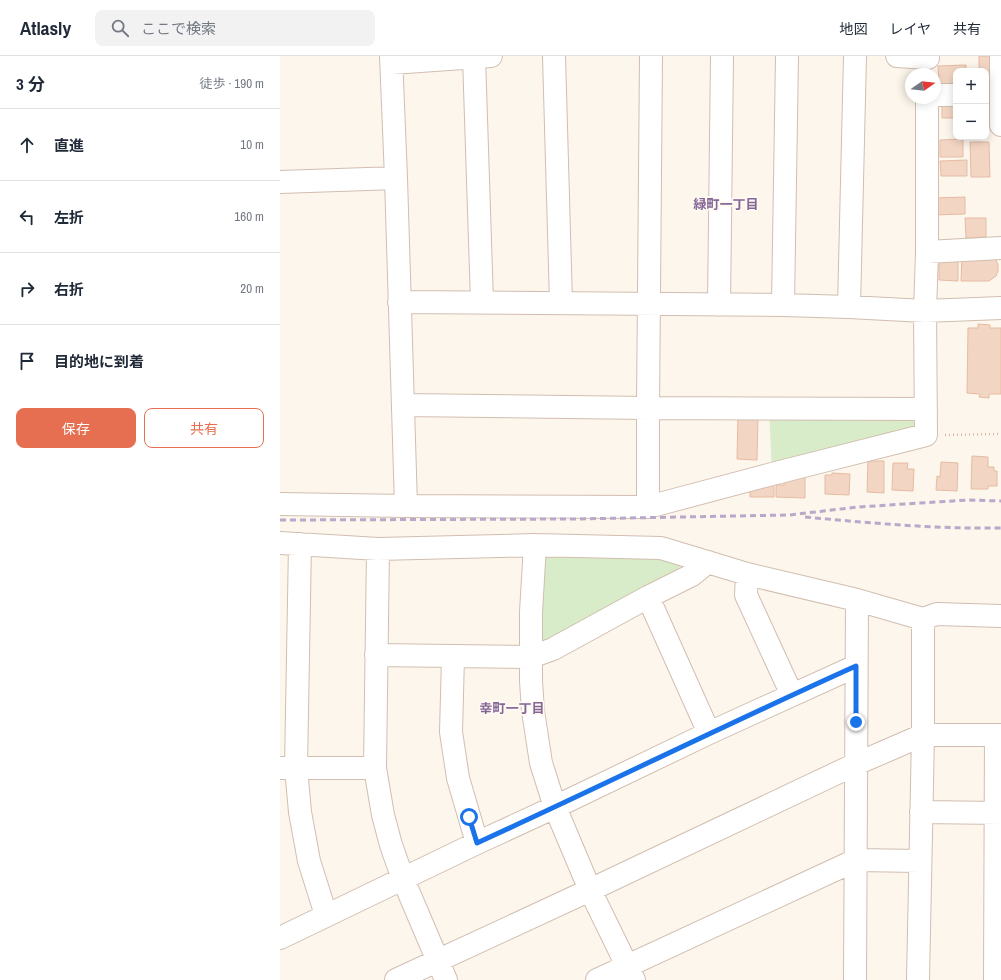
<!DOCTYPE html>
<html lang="ja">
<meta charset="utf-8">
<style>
:root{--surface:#fff;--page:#f2f2f3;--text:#1f2937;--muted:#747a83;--line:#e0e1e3;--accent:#e76f51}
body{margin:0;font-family:"Archivo Narrow","Noto Sans JP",sans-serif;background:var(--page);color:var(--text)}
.controls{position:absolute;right:12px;top:12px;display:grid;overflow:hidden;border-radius:8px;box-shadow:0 2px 10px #0003}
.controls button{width:36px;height:36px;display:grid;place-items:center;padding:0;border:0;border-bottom:1px solid var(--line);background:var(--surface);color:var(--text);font:20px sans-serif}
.compass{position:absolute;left:625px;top:12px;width:36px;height:36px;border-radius:50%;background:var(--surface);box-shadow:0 2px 10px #0003;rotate:76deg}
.stop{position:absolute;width:12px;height:12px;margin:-9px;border:3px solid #1a73e8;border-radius:50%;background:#fff}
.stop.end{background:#1a73e8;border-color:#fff;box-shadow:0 1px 4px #0008}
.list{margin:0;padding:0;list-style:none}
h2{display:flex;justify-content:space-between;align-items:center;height:52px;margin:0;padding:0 16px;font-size:17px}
h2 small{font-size:13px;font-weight:400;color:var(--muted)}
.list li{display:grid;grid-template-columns:26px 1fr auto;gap:12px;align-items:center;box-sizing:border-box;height:72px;padding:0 16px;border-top:1px solid var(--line)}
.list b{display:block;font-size:15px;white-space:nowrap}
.list em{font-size:13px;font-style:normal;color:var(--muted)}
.actions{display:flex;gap:8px;padding:12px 16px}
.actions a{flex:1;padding:9px 0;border:1px solid var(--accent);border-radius:8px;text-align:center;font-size:14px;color:var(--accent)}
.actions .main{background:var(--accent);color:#fff}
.icon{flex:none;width:22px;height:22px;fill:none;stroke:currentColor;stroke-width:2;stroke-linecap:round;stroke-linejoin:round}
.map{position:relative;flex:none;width:721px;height:924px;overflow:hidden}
header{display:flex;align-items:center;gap:24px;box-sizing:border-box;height:56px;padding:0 20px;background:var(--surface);border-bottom:1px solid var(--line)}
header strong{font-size:19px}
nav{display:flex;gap:22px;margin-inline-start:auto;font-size:14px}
.search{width:280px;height:36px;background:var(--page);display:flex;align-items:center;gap:10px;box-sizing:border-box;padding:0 14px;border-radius:8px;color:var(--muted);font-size:15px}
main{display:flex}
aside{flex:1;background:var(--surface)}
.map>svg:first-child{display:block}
</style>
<header>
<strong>Atlasly</strong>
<div class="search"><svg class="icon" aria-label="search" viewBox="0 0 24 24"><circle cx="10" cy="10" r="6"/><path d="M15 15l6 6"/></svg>ここで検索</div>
<nav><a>地図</a><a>レイヤ</a><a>共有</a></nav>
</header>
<main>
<aside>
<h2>3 分<small>徒歩 · 190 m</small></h2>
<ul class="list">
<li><svg class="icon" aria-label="ahead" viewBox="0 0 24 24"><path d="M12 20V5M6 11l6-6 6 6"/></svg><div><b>直進</b></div><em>10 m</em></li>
<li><svg class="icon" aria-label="left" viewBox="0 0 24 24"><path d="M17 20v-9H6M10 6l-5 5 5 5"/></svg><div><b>左折</b></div><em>160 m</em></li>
<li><svg class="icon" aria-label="right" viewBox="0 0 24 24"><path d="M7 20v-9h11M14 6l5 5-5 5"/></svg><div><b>右折</b></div><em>20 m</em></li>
<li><svg class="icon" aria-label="arrive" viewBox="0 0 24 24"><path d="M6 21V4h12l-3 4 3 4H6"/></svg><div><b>目的地に到着</b></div></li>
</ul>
<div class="actions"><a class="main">保存</a><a>共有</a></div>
</aside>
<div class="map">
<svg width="721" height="924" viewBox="0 0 721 924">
<rect width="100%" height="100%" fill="#fdf6ec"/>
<path fill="#d8ecc9" d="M489,353h157v26l-154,39z
M269,496l108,3 24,8 -5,14 -128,65 -10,-2 2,-79z"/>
<path fill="#f3d5c3" stroke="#e6bba3" d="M699,0h18l1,21h-12v-6h-7z
M686,9v6h-10v12l-17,1 -1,-18z
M662,46h14v16h-14z
M683,83v18h-23v-17z
M690,86h19l1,35h-19z
M687,104v16h-26l-1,-15z
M685,141v17l-31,1v-17z
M685,162h21v19l-20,1z
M682,199l29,1 5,4 2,5v6l-2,5 -7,5h-28z
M659,201h19v24l-19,-1z
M698,268l12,1v3h11v66h-12v4l-10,-1 1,-3 -13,-1 1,-65h10z
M458,360l20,1 -1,43 -20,-1z
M692,400l16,1v10h6v4h3v15h-9v3h-17z
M588,405h16v32l-17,-1z
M661,406l17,1 -1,28 -21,-1 1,-14 3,1z
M613,407h15l-1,6h7l-1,22 -21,-1z
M552,417l18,1 -1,21 -24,-1v-19h7z
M504,421l21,1v20l-29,-1v-12h8z
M488,426l6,5v10h-24v-10z"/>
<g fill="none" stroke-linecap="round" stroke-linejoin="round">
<defs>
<path id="minor" d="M111,0l5,122 10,328
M274,0l7,247
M617,0l31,2
M721,0v69
M194,1l8,245
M112,7l99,-7
M655,39h21
M0,126l116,-4
M647,196l74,-4
M119,246l384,3 66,2 76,4 76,-3
M439,249l3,-249
M503,249l4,-249
M569,251l6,-251
M123,349l245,3 278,1
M0,448l126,2 242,1 124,-33 154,-39 -1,-124 2,-59v-154
M368,451v-99l3,-352
M0,487l98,6 157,-4 126,3 86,26 110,26 66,19
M20,488l-4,224 4,44 9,49 17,54
M98,493l-3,219 8,47 8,30 12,34 43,101
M467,518l-1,21 46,100
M368,541l61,136
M96,599l155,2v-45l4,-67
M173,601l-2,75 7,46 19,65
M0,712h95
M641,756l80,1
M0,882l197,-95 78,-36 154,-74 147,-67
M116,924l194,-90 266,-126 67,-29h78
M317,924l259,-120 64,1
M354,924l-44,-90 -35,-83 -14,-44 -8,-52 -2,-30v-24l22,-8 95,-52 44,-22 16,-13
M575,924l2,-380
M638,924l5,-245v-116l14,-5 64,2
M715,924l1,-245"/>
</defs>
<use href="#minor" stroke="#d1beb0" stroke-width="24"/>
<path stroke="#d9b8a5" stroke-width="2.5" stroke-dasharray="1 3" stroke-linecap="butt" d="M665,379l56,-1"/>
<use href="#minor" stroke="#fff" stroke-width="22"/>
<path stroke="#b9a8c9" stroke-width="3" stroke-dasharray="6 4" stroke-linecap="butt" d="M525,461c65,6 130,12 196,11
M0,464l296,-1 213,-4 69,-8 110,-7 33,1"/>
</g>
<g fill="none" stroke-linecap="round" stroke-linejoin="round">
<path stroke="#1a73e8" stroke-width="5" d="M189,761l8,26c127,-58 252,-120 379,-177v56"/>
</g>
<g text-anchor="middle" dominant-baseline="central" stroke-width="3.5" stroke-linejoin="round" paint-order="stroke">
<g font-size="13" font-weight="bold" fill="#846695" stroke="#fffaf3">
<text x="446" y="148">緑町一丁目</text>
<text x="232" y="652">幸町一丁目</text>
</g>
</g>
</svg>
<div class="controls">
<button>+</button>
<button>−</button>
</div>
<svg class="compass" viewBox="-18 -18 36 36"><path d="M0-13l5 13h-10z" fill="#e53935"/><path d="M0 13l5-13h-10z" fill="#747a83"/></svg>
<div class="stop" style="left:189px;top:761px"></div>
<div class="stop end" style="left:576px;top:666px"></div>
</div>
</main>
